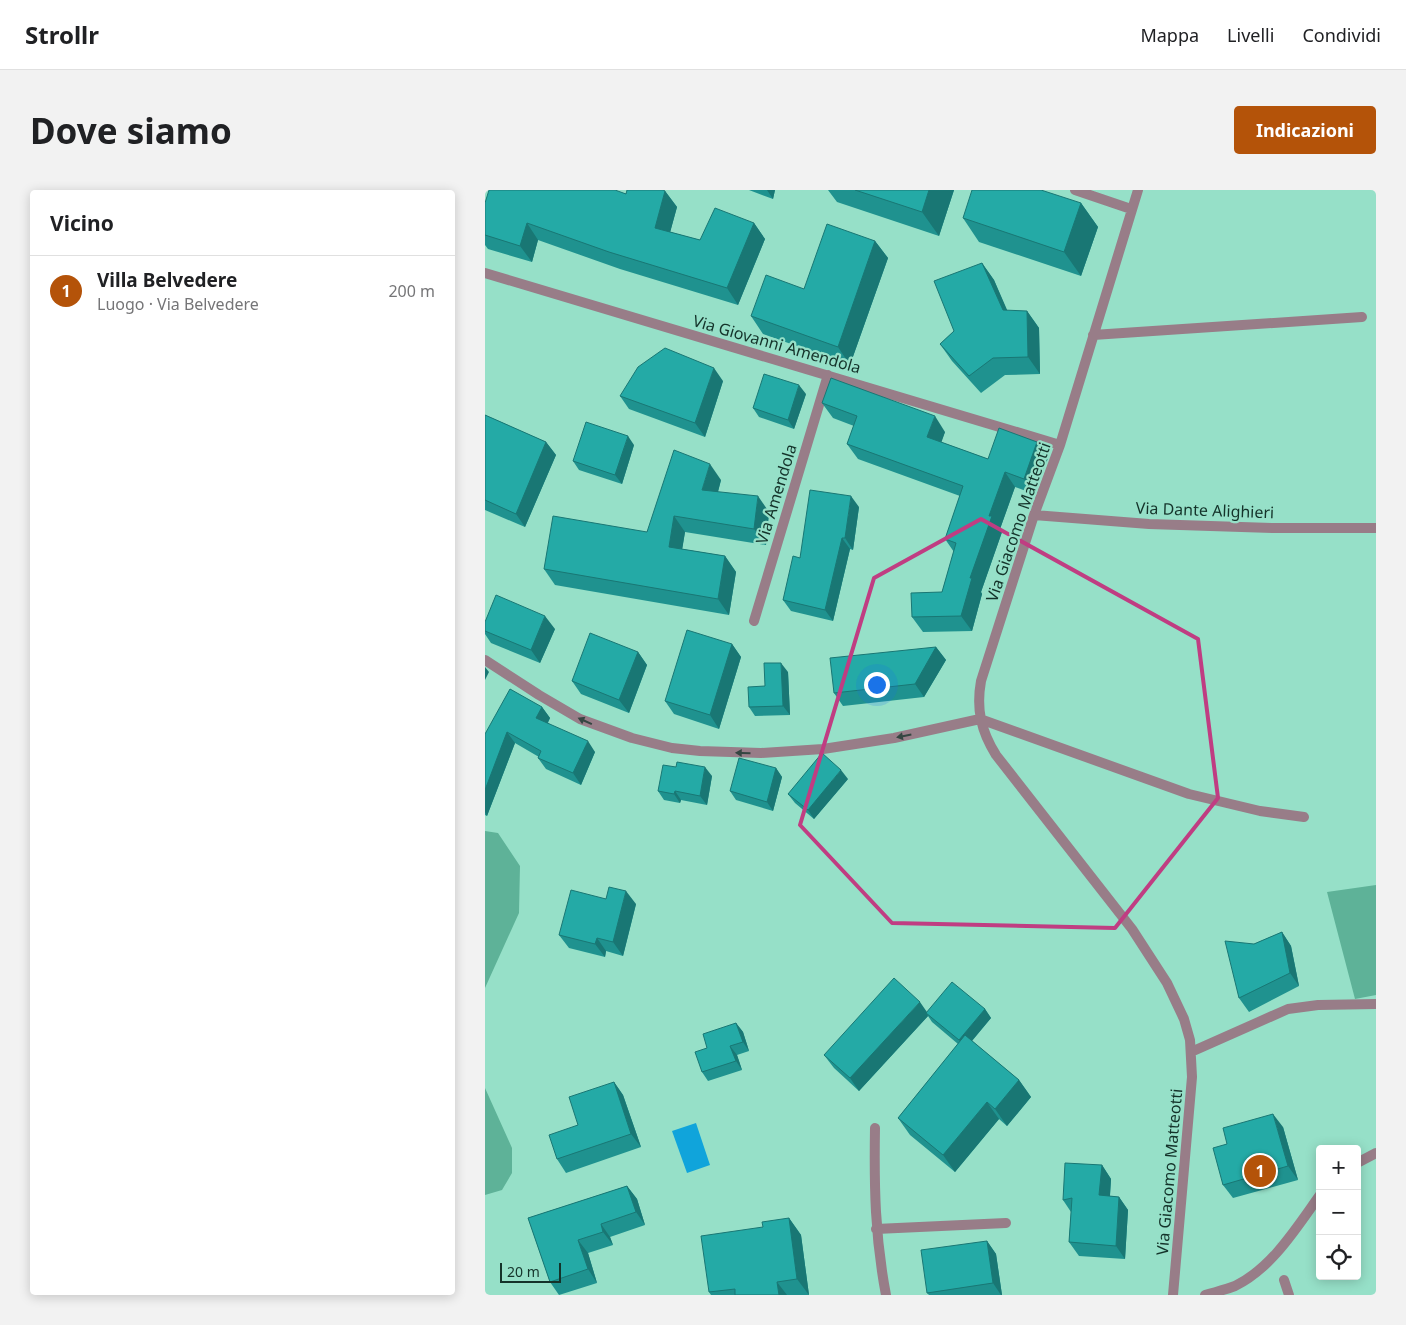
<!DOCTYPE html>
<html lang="it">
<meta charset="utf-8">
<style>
:root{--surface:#fff;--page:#f2f2f2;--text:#202124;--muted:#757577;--line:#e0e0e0;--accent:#b45309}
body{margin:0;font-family:"Noto Sans",sans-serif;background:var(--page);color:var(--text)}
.controls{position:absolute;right:15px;bottom:15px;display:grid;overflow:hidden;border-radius:5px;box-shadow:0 2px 12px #0003}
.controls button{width:45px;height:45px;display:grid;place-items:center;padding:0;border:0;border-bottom:1px solid var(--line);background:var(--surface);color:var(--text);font:25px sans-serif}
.scale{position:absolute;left:15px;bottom:12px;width:61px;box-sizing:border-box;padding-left:5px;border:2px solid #14332a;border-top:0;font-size:14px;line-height:18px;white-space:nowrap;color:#14332a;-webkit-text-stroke:4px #96e0c8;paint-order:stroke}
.you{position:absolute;left:391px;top:494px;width:18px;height:18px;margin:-12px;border:4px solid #fff;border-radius:50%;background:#1a73e8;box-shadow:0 0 0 8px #1a73e833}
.badge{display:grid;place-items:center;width:32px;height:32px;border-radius:50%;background:var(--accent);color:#fff;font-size:16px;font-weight:700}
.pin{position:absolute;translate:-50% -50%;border:2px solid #fff;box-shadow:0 1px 5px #0006}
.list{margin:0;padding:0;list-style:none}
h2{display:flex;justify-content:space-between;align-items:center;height:65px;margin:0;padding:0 20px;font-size:21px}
h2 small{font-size:16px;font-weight:400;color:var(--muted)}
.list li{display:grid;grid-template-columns:32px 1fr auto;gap:15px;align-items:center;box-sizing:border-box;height:70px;padding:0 20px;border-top:1px solid var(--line)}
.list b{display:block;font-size:19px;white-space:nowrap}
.list p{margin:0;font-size:16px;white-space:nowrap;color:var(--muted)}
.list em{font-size:16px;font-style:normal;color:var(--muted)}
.icon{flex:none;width:28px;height:28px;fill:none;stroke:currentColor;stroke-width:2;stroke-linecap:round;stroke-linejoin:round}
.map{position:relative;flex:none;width:891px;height:1105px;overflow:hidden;border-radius:5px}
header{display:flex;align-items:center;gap:30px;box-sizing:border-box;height:70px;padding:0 25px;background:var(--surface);border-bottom:1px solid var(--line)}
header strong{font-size:24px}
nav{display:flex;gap:28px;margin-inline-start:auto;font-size:18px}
.intro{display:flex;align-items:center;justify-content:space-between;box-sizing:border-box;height:120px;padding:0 30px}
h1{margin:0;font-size:35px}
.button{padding:12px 22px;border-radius:5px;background:var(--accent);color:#fff;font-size:18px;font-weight:700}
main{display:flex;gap:30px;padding:0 30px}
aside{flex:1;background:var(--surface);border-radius:5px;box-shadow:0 2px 12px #0003}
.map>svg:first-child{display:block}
</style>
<header>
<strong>Strollr</strong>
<nav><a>Mappa</a><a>Livelli</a><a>Condividi</a></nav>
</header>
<div class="intro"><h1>Dove siamo</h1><a class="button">Indicazioni</a></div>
<main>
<aside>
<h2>Vicino<small></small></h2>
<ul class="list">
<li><span class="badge">1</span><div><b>Villa Belvedere</b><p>Luogo · Via Belvedere</p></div><em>200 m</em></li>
</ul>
</aside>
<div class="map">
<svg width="891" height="1105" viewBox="0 0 891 1105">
<rect width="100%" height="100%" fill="#96e0c8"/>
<path fill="#5eb298" d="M0,641l13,2 22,33 -1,47 -34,75z
M891,695v110l-21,4 -28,-107z
M0,898l27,60v25l-10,17 -17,5z"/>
<path fill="#10a4db" d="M211,933l14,42 -23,8 -15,-42z"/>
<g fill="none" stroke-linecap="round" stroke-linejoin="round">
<path stroke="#987d88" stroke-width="10" d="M590,0l56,19
M653,0l-78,255 -26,70 -53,166c-5,28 0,50 15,74l136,174 35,54 17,36 6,21 2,37 -19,218
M0,83l575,172
M608,145l269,-18
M549,325l115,9 124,4h103
M269,431l74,-246
M0,470l54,35 41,24 52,19 40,10 28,3 61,2 62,-4 71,-11 86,-19 209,75 71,17 44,6
M706,862l97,-43 30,-4 58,-1
M390,938c-1,59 0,109 11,167
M872,973l19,-10
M391,1039l130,-6
M799,1090l5,15
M720,1105c10,-3 20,-5 30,-9 37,-18 62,-59 85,-91"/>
</g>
<path fill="#1f928f" d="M264,0h26l-2,9z
M343,0h126l-15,46 -102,-34z
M180,1l12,16 -7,25 30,8 54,-17 11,16 -27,66 -118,-36 -82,-29 -6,22 -44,-13 -3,-4v-42z
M596,13l17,24 -17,49 -102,-34 -16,-24z
M390,51l13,17 -38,107 -87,-31 -12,-18 53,-27z
M497,73l12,17 13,31h20l12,17 1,46 -35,1 -24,18 -29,-32 -12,-17 14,-13z
M238,191l-18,56 -76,-28 -9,-13z
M321,204l-12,35 -35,-12 -6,-9z
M337,213l123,29 -4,10 47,17 49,-17 11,16 -14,36 -19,-7 -15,42 2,3 -21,60 1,2 -10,37 -49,1 -11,-15 30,-25 12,-40 -9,-13 15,-43 -102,-37 -11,-15 7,-18 -21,-8z
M0,225l61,27 10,13 -31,72 -40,-17z
M149,255l-12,39 -43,-14 -6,-9z
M236,290l-3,12 51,20 -3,33 -81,-13 -3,17 43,7 11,16 -7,43 -174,-30 -11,-16 103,-37z
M374,317l-6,43 -3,-1 -17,72 -42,-10 -8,-11 17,-42z
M0,432l70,7 -15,34 -49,-20 -6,-9z
M247,454l9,13 -22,72 -45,-15 -9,-13z
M451,457l10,13 -22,37 -81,9 -9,-13z
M153,462l9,13 -18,48 -48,-19 -9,-13z
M303,482l2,43 -35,1 -6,-9 16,-21z
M57,517l8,11 -2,5 47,29 -14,33 -35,-16 -8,-11 1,-1 -24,-14 -28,73 -2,-1v-81z
M191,577l36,9 -5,29 -26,-5 -1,3 -16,-3 -6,-9z
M291,578l6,9 -9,34 -37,-11 -6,-9z
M363,589l-34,40 -19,-16 -7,-9z
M121,709l30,5 -13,52 -17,-5 -1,6 -36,-9 -10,-13z
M797,742l9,14 8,40 -50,26 -10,-14 15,-54z
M500,819l6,9 -19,23 47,39 12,17 -24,29 -8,-7 -44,53 -45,-37 -12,-17 60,-74 -26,-22 -4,-6 -69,75 -25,-23 -10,-13 103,-43z
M251,833l7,9 6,19 -12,4 5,15 -34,11 -6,-9 5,-24z
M129,892l9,13 18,52 -75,26 -9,-14 21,-34z
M798,937l15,53 -65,18 -10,-13z
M617,975l9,14 -1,17 9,1 9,13 -3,49 -46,-3 -10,-14 2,-30 -8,-12z
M142,996l10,13 8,26 -35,12 3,8 -25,8 9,30 -38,12 -9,-13 -22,-64z
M304,1028l12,17 8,60h-98l-2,-3 54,-65z
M502,1051l9,13 6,41h-73l-2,-2z"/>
<path fill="#197774" d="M282,0h8l-2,9z
M444,0h25l-15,46 -17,-24z
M180,1l12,16 -10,37 -12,-16z
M596,13l17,24 -17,49 -17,-24z
M42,33l11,17 -6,22 -12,-16z
M269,33l11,16 -27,66 -11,-17z
M390,51l13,17 -38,107 -12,-18z
M497,73l12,17 21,48 -12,-18z
M542,121l12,17 1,46 -12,-17z
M229,178l9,13 -18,56 -10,-14z
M314,195l7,9 -12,35 -6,-9z
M450,226l10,16 -7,20 -11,-15z
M143,246l6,9 -12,39 -7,-9z
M61,252l10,13 -31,72 -9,-13z
M552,252l11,16 -14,36 -10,-15z
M225,274l11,16 -7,26 -12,-16z
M520,282l10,15 -15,42 2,3 -21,60 1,2 -10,37 -11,-15 9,-38 19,-62z
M273,306l11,16 -3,33 -12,-16z
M366,306l8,11 -6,43 -8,-12z
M189,326l11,16 -5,31 -11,-16z
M357,348l8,11 -17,72 -8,-11z
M240,366l11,16 -7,43 -11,-16z
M60,426l10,13 -15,34 -9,-13z
M247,454l9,13 -22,72 -9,-14z
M451,457l10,13 -22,37 -9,-13z
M153,462l9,13 -18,48 -10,-13z
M296,473l7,9 2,43 -7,-9z
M0,477l4,5 -4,8z
M57,517l8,11 -6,11 -8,-11z
M22,542l8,11 -28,73 -2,-4v-22z
M103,551l7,11 -14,33 -8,-12z
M220,577l7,9 -5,29 -7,-9z
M291,578l6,9 -9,34 -6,-9z
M356,580l7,9 -34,40 -6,-9z
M190,601l6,9 -1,3 -6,-9z
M141,701l10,13 -13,52 -10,-14z
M797,742l9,14 8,40 -9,-13z
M112,748l9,13 -1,6 -10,-13z
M435,812l9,13 -3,-2 2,3 -69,75 -9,-13z
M500,819l6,9 -26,31 -6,-9z
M251,833l7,9 6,19 -6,-9z
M245,856l7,9 5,15 -6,-9z
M534,890l12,17 -24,29 -12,-17z
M129,892l9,13 18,52 -10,-13z
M502,912l12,17 -44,53 -12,-17z
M788,924l10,13 15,53 -10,-14z
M617,975l9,14 -2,30 -10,-14z
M142,996l10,13 8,26 -9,-13z
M634,1007l9,13 -3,49 -9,-13z
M304,1028l12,17 8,60 -12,-16z
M116,1034l9,13 3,8 -10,-13z
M93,1050l10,13 9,30 -9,-14z
M502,1051l9,13 6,41h-1l-8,-12z
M292,1092l10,13h-8z"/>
<path fill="#24aaa6" stroke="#197774" d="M4,0h126l11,4 1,-4h36l2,1 -10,37 45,12 15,-32 39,15 -27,65 -118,-36 -82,-29 -7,23 -35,-11v-32z
M370,0h74l-7,22z
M487,0h69l40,13 -17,49 -101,-34z
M342,34l48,17 -37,106 -87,-31 15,-41 38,14z
M497,73l21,47 24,1 1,46 -35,1 -24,18 -29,-32 14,-13 -20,-50z
M180,158l49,20 -19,55 -75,-27 18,-29z
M279,184l35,11 -11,35 -35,-12z
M346,188l104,38 -8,21 61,22 11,-31 38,14 -13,37 -19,-7 -16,44h3l-22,62h2l-11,38 -49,1 -1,-24 31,-1 14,-49 -11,-4 18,-53 -116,-42 10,-28 -35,-13z
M0,225l61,27 -30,72 -31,-14z
M101,232l42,14 -13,39 -42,-14z
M189,260l36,14 -8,26 56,6 -4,33 -80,-13 -5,31 56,9 -7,43 -174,-30 9,-53 94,16z
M325,300l41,6 -6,42h-3l-17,72 -42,-10 10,-44 7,2z
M11,405l49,21 -14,34 -46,-19v-9z
M202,440l45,14 -22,71 -45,-14z
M105,443l48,19 -19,48 -47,-19z
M451,457l-21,37 -81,9 -4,-35z
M279,473h17l2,43 -34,1 -1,-20 17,-1z
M25,499l32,18 -6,11 52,23 -15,32 -35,-15 3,-7 -34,-19 -22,58v-56z
M337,563l19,17 -33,40 -20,-16z
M254,568l37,10 -9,34 -37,-11z
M192,572l28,5 -5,29 -25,-5 -1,3 -16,-3 5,-26 13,2z
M124,697l17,4 -13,51 -16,-4 -2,6 -36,-9 12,-45 35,9z
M797,742l8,41 -51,25 -14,-57 29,3z
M409,788l26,24 -70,76 -26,-23z
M467,792l33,27 -26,31 -33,-27z
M251,833l7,19 -13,4 6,15 -34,11 -7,-20 12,-4 -4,-14z
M480,845l54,45 -24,29 -8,-7 -44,53 -45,-37z
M129,892l17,52 -74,25 -8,-24 29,-10 -9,-28z
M788,924l15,52 -65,19 -10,-37 14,-4 -4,-16z
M580,973l37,2 -3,30 20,2 -3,49 -47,-4 3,-44 -9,2z
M142,996l9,26 -35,12 2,8 -25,8 10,29 -38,13 -22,-64z
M304,1028l8,61 -20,3 2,13h-44v-6l-26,3 -8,-56 62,-9 -1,-5z
M502,1051l6,42 -66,10 -6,-43z"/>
<defs><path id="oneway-solid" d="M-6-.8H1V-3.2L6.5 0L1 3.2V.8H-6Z" transform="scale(1.25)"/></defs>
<g fill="#354642">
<use href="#oneway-solid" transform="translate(100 531) rotate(-156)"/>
<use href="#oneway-solid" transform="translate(419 546) rotate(169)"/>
<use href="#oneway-solid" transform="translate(258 563) rotate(-179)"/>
</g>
<path fill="none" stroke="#c03d82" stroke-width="4" stroke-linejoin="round" d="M496,329l217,120 20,159 -103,130 -223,-5 -92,-98 74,-247z"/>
<g text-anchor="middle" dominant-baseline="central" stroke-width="4.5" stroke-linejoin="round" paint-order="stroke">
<g font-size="16" fill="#14332a" stroke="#96e0c8">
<text transform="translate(292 154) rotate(16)">Via Giovanni Amendola</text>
<text transform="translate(291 304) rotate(-73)">Via Amendola</text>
<text transform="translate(720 320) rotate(2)">Via Dante Alighieri</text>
<text transform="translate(533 332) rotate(-71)">Via Giacomo Matteotti</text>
<text transform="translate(684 982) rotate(-85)">Via Giacomo Matteotti</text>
</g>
</g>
</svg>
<div class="controls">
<button>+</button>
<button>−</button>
<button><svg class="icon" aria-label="locate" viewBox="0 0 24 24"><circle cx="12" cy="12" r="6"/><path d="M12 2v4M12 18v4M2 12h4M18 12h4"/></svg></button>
</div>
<div class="scale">20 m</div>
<div class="you"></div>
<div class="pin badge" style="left:775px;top:981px">1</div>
</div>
</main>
